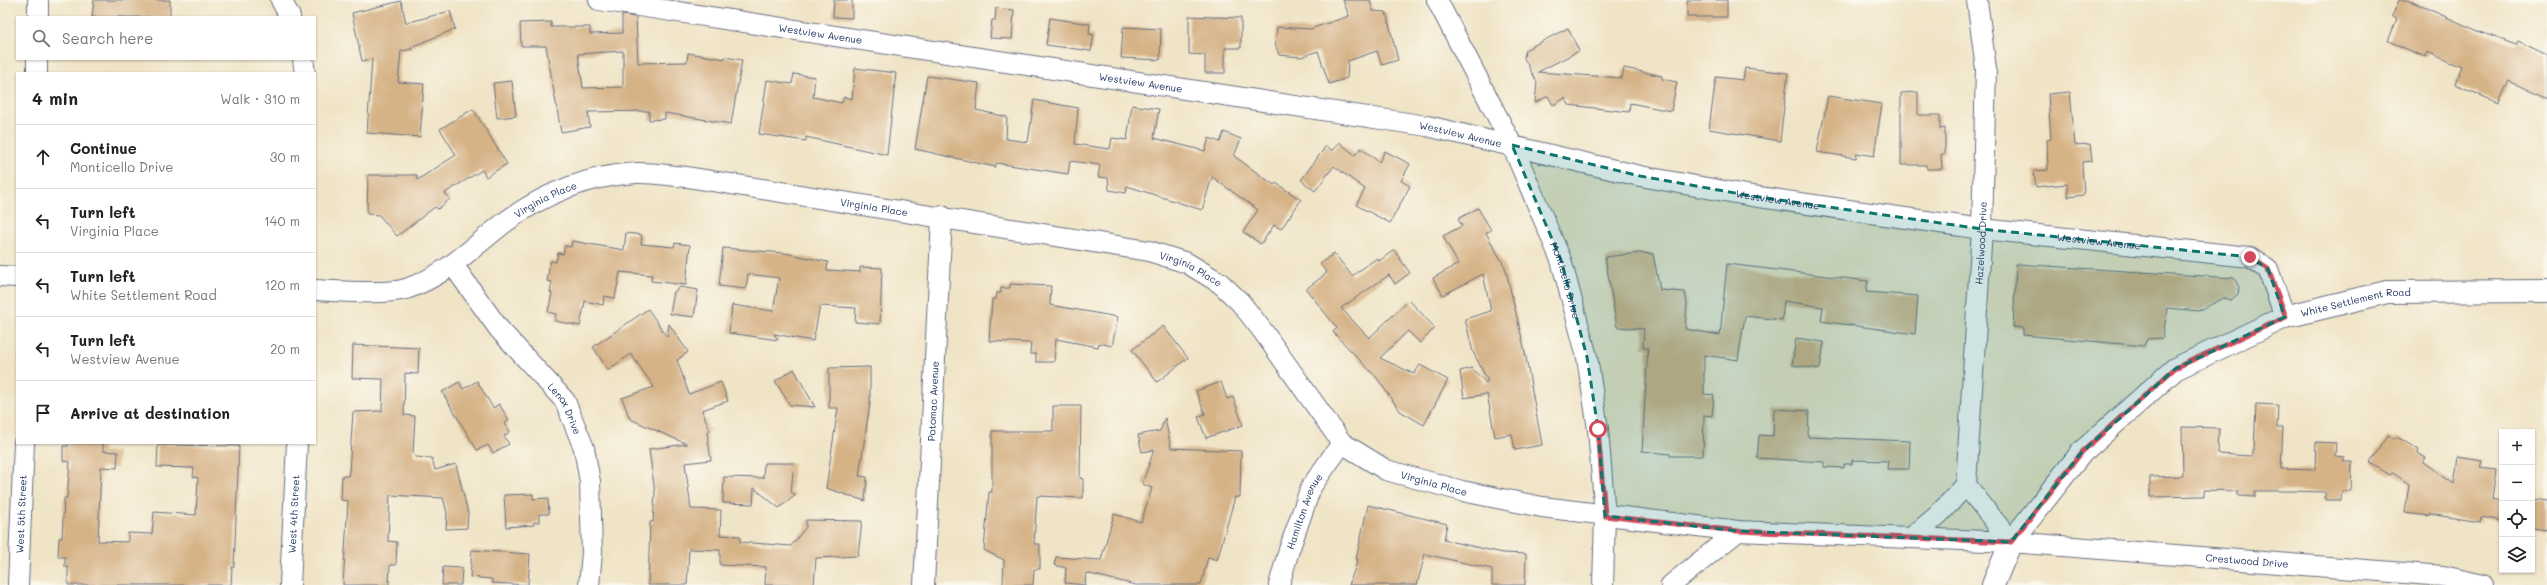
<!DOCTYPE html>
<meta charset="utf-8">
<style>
:root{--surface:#fff;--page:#f6f6f6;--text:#202124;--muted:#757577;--line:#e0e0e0}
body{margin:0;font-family:Mali,sans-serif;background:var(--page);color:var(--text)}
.controls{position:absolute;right:12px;bottom:12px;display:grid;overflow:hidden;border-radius:0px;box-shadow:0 1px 3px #0004}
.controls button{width:36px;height:36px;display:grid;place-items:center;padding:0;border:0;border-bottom:1px solid var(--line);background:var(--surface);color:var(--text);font:20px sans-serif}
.stop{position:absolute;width:12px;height:12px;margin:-9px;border:3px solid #d1495b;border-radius:50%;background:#fff}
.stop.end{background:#d1495b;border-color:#fff;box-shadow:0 1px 4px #0008}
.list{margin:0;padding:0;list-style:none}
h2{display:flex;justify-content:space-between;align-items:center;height:52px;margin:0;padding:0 16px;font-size:17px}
h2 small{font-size:13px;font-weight:400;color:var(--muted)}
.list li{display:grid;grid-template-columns:26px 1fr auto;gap:12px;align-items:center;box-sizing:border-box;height:64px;padding:0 16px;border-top:1px solid var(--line)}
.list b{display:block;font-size:15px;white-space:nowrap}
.list p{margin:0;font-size:13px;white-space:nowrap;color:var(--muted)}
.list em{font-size:13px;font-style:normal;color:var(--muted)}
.icon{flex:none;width:22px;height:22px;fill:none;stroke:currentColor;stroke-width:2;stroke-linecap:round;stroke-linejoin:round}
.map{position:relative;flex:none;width:2547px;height:585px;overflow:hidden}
.search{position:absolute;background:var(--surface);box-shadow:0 1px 3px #0004;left:16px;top:16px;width:300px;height:44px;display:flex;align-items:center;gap:10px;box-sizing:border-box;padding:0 14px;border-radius:0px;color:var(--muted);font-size:15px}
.panel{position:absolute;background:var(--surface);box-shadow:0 1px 3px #0004;left:16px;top:72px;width:300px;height:372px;border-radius:0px}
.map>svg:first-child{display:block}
</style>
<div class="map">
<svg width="2547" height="585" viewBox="0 0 2547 585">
<rect width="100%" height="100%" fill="#fbf7ec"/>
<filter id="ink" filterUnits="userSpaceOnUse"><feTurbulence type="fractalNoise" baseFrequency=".025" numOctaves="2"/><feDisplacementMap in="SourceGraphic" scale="8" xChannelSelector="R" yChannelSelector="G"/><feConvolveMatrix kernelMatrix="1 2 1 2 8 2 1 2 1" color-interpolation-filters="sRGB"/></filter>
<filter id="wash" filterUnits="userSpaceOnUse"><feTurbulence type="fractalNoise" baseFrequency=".012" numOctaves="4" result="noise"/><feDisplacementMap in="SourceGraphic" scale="16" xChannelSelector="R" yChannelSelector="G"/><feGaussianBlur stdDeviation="0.9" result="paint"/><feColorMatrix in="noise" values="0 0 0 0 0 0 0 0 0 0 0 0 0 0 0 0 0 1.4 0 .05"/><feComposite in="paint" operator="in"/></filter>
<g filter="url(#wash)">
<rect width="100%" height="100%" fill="#f0e4c6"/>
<g id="blocks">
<path fill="#d6b387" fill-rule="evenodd" d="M94,0h76v17h-78z
M834,0h18v18l-19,-1z
M1343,0h27l3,11 13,1 12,48 -16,5 -5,-14 -29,10 -1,17 -18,6 -11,-33 -17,6 -22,-2 -4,-11 2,-17 33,2 39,-13z
M1687,0h40v17h-40z
M2399,0h9l70,31 38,14 2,-4 29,14v44l-38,-18 -11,22 -43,-19 7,-17 -35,-15 -2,5 -37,-16 9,-22 -5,-3z
M401,1l5,22 44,-12 5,18 -44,18 1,2 -11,2 -3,31 26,2 -4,53 -53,-4 5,-74 -10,2 -10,-48z
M996,8l18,2 -2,29 -22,-1 2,-18h3z
M622,15l14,2 2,46 49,-1 1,-9 37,6v-2l17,3 -11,64 -66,-11v6l-16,1v-9l-61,1 2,15 -29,5 -15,-86h-25l-1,-23 31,-1v5h39v7l32,-1zM623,51v36l-40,1 -5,-34z
M1189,16l52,2v30h-16v25h-20v-18l-16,-1z
M1050,18l40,6 -1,10 5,1 -3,16 -45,-6z
M1123,27l38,2 -1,31 -39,-2z
M1568,28l11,23 -41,21 84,6 2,-10 38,8v3l15,3 -6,29 -41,-8 -1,9 -60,-7 -4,-7 -12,7 -5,-9 -13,7 2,-21 -13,-24 1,-8z
M855,68l41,5 -9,82 -81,-18v4l-47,-7 8,-54 25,4 2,-10 21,3 -2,20 29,6 2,-6 8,2z
M1745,68l43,5 -8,68 -71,-12 7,-52 27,3z
M927,76l52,7 -3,27 31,7 -1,22 22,3 6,-42 44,8 -3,36 35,5 2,-11 15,2 5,-35 27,4 -5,29 51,13 4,-13 11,4 4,-10 17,7 -7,17 40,29 2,-2 25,17 -20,29 -7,-4 -13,19 -18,-12 15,-22 -46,-33 -10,33 -75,-24 -1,7 -17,-3 -1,-12 -10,-1 2,-12 -30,-4 -2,13 -72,-11 -1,4 -80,-18z
M512,81l4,35 -19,2 -4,-35z
M1918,92v23h22v14l5,-1v26h-4l1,15h-15l-1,-4h-25v-72z
M2070,92l5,53 15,-1 2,17 -10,1 2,33 -16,2 -1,-13 -31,3 -2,-16 14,-1 -1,-30 4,-1 -3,-45z
M1828,96l54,8 -8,52 -17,-3 -1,5 -39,-6z
M473,109l34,55 -21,13 -4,-7 -37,23 5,6 -12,10 -3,-2 -38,29 -18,-21 -12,-1 1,-39h49v5l39,-25 -16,-26z
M1339,142l16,13 6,-7 18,14 6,-11 25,13 -9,17 9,5 -20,37 -34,-18 9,-16 -31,-23 -19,25 -14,-11 25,-34 7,5z
M1478,208l13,22 -5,3 19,34 19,80 18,98 -27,5 -3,-16 -17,3 -8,-43 -23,4 -4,-27 12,-3 14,15 2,-2 -15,-29 -8,-33 26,-8 -8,-37 -40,21 -10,-17 25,-14 -15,-28 19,-10 -4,-7z
M626,233l16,2 -1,9 33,3 1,-4 15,2 -4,40 -35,-4 1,-6 -32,-3 -5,26 -11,-2 -1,9 -18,-4 -5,25 -25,-5 1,-7 -8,-2 4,-19 -2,-1 2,-10 -5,-1 3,-20 6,1 2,-9 5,1 2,-8 6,1 1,-6 52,9z
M723,248l61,5 44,9 -1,8 33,2v-5l22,1 -2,56 -25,-2 1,-14 -36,-2 -7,35 -39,-7 4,6 -49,-7 3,-28 41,6 6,-33 -31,-4 -2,15 -27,-3z
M1394,250l16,23 -15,11 -6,-9 -48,33 28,30 40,-38 26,28 -15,15 -12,-12 -28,27 34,16 6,-9 28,15 -24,45 -24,-14 -24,-34 -43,-45 4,-4 -31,-39 21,-16 -7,-9 14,-11 18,23 25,-18 2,3z
M1639,253l14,1 7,36 25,2 2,12 -2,25 35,6 7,-71 141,17 -2,11 52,4 -3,38 -94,-13 2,-14 -39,-6 -2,19 -37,-4 -7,44 -34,-5v39l10,1 -2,21 -8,-1 -1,41h-33v-2l-28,-3 6,-103h-5l1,-19 -27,-2 -12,-70z
M2016,264l218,14 5,9 -1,7 -7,6 -7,-2 -26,13 -31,-3 -4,30 -16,1 -3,7 -121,-11v-7l-10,-1z
M1010,284l41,2 -1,19 68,12 -6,29 -13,-3 -1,4 -42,-8 -2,23h-18v-8h-6l1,-11 -42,-2 3,-42h4l1,-6h4v-5h9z
M680,287l18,3 -4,27 -24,-3 4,-22z
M648,309l19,28 2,-13 19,28 -11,8 12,34 32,-12 7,19 -26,9 8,21 -3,1 4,28 -26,3 6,46 30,1 -1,25 20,1v6l51,4 15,-19v-7l56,1 -4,35 -42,2 -2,27h-49l1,-18 -46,-2v-15l-31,-1 -2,36h-39l2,-63h3l2,-29 -6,-44 38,-5 -57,-25 -8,-21 32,-11 -23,-33 -23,16 -15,-23z
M1163,326l25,32 -31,24 -25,-32z
M1796,338l28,4 -4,27 -28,-4z
M353,345l66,3 -1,26 -13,-1 -1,42 11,1 -2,37 2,4 17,1 3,12 21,-6 12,49 -1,15 -21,1 1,-16 -4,-15 -53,-3 -2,46 9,1 -1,23h-6l-1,20h-46l5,-84 -7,-1 1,-24h6l1,-4 4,-60 29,-1 1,-32 -31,-1z
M870,367v36l-11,73 8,1 -2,24 -39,-13 12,-80h-9v-40z
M794,369l21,38 -25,-2 -15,-24z
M477,381l16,27 6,-4 10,16 -4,3 5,9 -6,4 5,8 -16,9 -5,-8 -11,5 -35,-58 17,-10 4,7z
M1221,382l6,17 6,-2 10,28 -37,13 -8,-21 7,-3 -9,-23z
M2256,404l22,1 -1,23h6l-2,41 34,1 1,-28 20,1 -1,13 9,1v5h8l-1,29h-9l-1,9h-16v-8l-33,-1h-37v6l-17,-1v-5l-34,-1v6l-54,1v-20l33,-1 -1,-49 37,1 -1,26 34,2v-6h2z
M1053,406h28l-1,72 3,1v19l-46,-2 -3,48h6v25h-6l-1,16h-30l1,-25 -20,-10 5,-58h3v-61h61z
M1774,409l35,2 -1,26 102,4 -1,28h-22l1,-8 -36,-1v4h-8v4l-20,-1v-5l-67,-4 2,-23 14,1z
M1165,418l6,30 70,3 -1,46h-5l-18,63 -9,-3 -7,28h-65l-50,-12 -1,12 -20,-2 1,-15 -12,-3 2,-8 45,3 13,-46 27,8 11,-34 -10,-4 12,-34 -12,2 -4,-17 22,-4z
M2387,436l8,3 2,-2 22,13 -1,3 8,5 -3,4 31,22 4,-27 24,4 -2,7 16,2 -4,29 10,2v20l-21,-4 -1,5 -51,-8v2l-24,-3 4,-29 -16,-11 -3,2 -20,-12z
M69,443h34v8l15,1 -1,16 -16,-1 -3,74 30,1v-9l24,1 2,-22 42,3 2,-37 -5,-1 1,-9 -37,-1 1,-22 81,1 -5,121h-2l-1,18h-163v-18h-3v-10h-7l1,-19h3l2,-40h3l3,-36 -7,-1v-15h5z
M764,463h30l-3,29 5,3 -17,13 -25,-20 -1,16 -30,-1 1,-26 39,1z
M533,494v5l15,-1 1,16h-10v8h-5v3l-28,2 -2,-32z
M2532,499l15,2v29l-15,-2z
M1368,505l79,19 -3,16 59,13 23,1 -1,31h-33v-16l-67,-15 -8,31h-68l9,-26h-2z
M472,550l58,4 -2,31 -36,-2v-4l-22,-2z
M443,567l19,1 -1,17h-19z"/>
</g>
</g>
<g filter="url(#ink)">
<use href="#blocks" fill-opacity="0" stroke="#666e82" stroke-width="1"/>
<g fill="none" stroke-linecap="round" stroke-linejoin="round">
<defs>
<g id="minor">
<path d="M281,0l9,17"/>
<path id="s1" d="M599,0l828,126 213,50 112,20 230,33 268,28 18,12 17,48"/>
<path id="s2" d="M1437,0l75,145 49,115 26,97 11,72 7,87 -2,69"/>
<path d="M38,17v-17"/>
<path d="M303,59l2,14"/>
<path d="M37,73v-14"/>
<path id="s3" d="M453,265l46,64 66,72 19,47 6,34 2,71 -3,32"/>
<path d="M0,276l17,1"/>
<path id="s4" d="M315,290c23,1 70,5 91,-1 39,-13 67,-42 98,-66 39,-29 83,-47 132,-50 16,-1 35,3 51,4l462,74 38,12 33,20 20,19 22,28 80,113 44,27 76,21 80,16 196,24 273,11 432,34 40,9"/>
<path d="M1966,485l45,57"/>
<path id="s5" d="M1911,538l27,-23 28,-30 16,-256 4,-160 -9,-69"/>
<path id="s6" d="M18,585l6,-142"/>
<path id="s7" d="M290,585l7,-142"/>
<path id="s8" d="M924,585l18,-369"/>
<path id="s9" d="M1279,585l10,-35 22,-63 31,-44"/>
<path d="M1671,585l67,-54"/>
</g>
<g id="major">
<path id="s10" d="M1993,585l18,-43 71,-90 93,-83 110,-52 102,-25 160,-1"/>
</g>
</defs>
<use href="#minor" stroke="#666e82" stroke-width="22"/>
<use href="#major" stroke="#666e82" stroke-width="24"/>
<use href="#minor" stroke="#fff" stroke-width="20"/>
<use href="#major" stroke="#fff" stroke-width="22"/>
</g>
</g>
<g fill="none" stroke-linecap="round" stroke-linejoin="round" filter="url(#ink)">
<path stroke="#d1495b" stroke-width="5" d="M1598,429l7,87 133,15 273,11 71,-90 93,-84 111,-51 -18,-48 -18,-12"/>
</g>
<path fill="#0f766e" fill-opacity="0.2" stroke="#0f766e" stroke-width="3" stroke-dasharray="8 5" stroke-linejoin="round" d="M1512,145l128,31 112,20 230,33 268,28 18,12 17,48 -110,52 -93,83 -71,90 -273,-11 -133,-15 -7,-87 -11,-72 -26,-97z"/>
<g text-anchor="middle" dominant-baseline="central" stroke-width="4" stroke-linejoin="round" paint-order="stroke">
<g font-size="10" fill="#1b2f5e" stroke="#fbf7ec">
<text stroke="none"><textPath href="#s1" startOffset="224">Westview Avenue</textPath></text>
<text stroke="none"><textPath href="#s1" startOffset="548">Westview Avenue</textPath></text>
<text stroke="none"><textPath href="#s1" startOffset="872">Westview Avenue</textPath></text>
<text stroke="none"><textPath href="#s1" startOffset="1196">Westview Avenue</textPath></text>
<text stroke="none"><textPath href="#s4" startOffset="258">Virginia Place</textPath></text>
<text stroke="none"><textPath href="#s4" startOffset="594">Virginia Place</textPath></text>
<text stroke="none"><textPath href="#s5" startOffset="319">Hazelwood Drive</textPath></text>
<text stroke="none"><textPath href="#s1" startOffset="1520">Westview Avenue</textPath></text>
<text stroke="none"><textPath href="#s4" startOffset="918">Virginia Place</textPath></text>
<text stroke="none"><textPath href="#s2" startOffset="309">Monticello Drive</textPath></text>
<text stroke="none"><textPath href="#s10" startOffset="480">White Settlement Road</textPath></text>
<text stroke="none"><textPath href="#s8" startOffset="184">Potomac Avenue</textPath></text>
<text stroke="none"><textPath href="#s3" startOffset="183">Lenox Drive</textPath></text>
<text stroke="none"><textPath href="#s4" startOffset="1254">Virginia Place</textPath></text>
<text stroke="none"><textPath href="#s9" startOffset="78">Hamilton Avenue</textPath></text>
<text stroke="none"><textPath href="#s6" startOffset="71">West 5th Street</textPath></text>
<text stroke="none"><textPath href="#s7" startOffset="71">West 4th Street</textPath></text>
<text stroke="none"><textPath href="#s4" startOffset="2072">Crestwood Drive</textPath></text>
</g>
</g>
</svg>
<div class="controls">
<button>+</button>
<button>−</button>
<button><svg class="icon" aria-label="locate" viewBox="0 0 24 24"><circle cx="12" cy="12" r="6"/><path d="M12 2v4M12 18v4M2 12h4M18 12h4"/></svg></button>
<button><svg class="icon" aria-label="layers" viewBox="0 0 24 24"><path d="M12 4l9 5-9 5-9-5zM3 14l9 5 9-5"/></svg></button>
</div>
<div class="stop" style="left:1598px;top:429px"></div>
<div class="stop end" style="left:2250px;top:257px"></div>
<div class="search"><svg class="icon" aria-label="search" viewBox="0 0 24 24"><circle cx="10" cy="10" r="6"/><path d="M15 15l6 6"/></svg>Search here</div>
<section class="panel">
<h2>4 min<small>Walk · 310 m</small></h2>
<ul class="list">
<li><svg class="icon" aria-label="ahead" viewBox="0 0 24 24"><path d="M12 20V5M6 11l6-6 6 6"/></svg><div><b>Continue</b><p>Monticello Drive</p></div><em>30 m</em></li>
<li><svg class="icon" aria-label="left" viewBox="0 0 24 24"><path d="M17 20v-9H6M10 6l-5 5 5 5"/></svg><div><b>Turn left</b><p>Virginia Place</p></div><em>140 m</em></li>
<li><svg class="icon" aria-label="left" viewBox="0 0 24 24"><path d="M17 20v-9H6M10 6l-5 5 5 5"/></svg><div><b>Turn left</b><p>White Settlement Road</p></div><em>120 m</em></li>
<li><svg class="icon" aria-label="left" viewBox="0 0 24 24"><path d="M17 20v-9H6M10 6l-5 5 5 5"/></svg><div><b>Turn left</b><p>Westview Avenue</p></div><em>20 m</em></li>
<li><svg class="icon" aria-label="arrive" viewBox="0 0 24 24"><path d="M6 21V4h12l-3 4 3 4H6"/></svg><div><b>Arrive at destination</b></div></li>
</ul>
</section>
</div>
